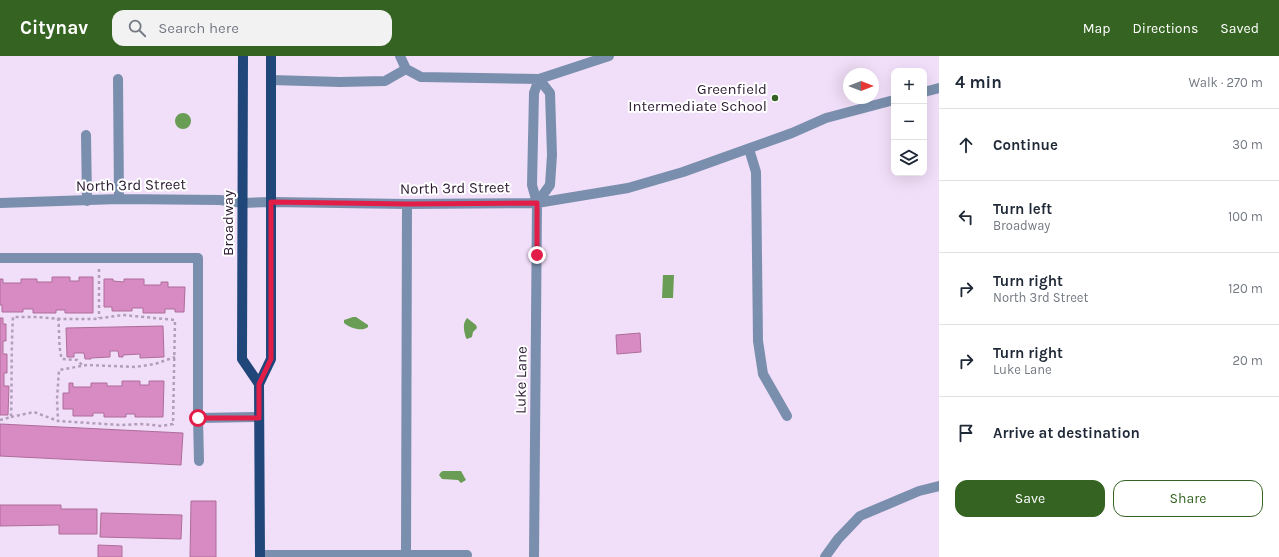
<!DOCTYPE html>
<meta charset="utf-8">
<style>
:root{--surface:#fff;--page:#f2f2f3;--text:#1f2937;--muted:#747a83;--line:#e0e1e3;--accent:#356322}
body{margin:0;font-family:Karla,sans-serif;background:var(--page);color:var(--text)}
.controls{position:absolute;right:12px;top:12px;display:grid;overflow:hidden;border-radius:8px;box-shadow:0 4px 16px #0002}
.controls button{width:36px;height:36px;display:grid;place-items:center;padding:0;border:0;border-bottom:1px solid var(--line);background:var(--surface);color:var(--text);font:20px sans-serif}
.compass{position:absolute;left:843px;top:12px;width:36px;height:36px;border-radius:50%;background:var(--surface);box-shadow:0 4px 16px #0002;rotate:90deg}
.stop{position:absolute;width:12px;height:12px;margin:-9px;border:3px solid #e11d48;border-radius:50%;background:#fff}
.stop.end{background:#e11d48;border-color:#fff;box-shadow:0 1px 4px #0008}
.list{margin:0;padding:0;list-style:none}
h2{display:flex;justify-content:space-between;align-items:center;height:52px;margin:0;padding:0 16px;font-size:17px}
h2 small{font-size:13px;font-weight:400;color:var(--muted)}
.list li{display:grid;grid-template-columns:26px 1fr auto;gap:12px;align-items:center;box-sizing:border-box;height:72px;padding:0 16px;border-top:1px solid var(--line)}
.list b{display:block;font-size:15px;white-space:nowrap}
.list p{margin:0;font-size:13px;white-space:nowrap;color:var(--muted)}
.list em{font-size:13px;font-style:normal;color:var(--muted)}
.actions{display:flex;gap:8px;padding:12px 16px}
.actions a{flex:1;padding:9px 0;border:1px solid var(--accent);border-radius:12px;text-align:center;font-size:14px;color:var(--accent)}
.actions .main{background:var(--accent);color:#fff}
.icon{flex:none;width:22px;height:22px;fill:none;stroke:currentColor;stroke-width:2;stroke-linecap:round;stroke-linejoin:round}
.map{position:relative;flex:none;width:939px;height:501px;overflow:hidden}
header{display:flex;align-items:center;gap:24px;box-sizing:border-box;height:56px;padding:0 20px;background:var(--accent);color:#fff}
header strong{font-size:19px}
nav{display:flex;gap:22px;margin-inline-start:auto;font-size:14px}
.search{width:280px;height:36px;background:var(--page);display:flex;align-items:center;gap:10px;box-sizing:border-box;padding:0 14px;border-radius:12px;color:var(--muted);font-size:15px}
main{display:flex}
aside{flex:1;background:var(--surface)}
.map>svg:first-child{display:block}
</style>
<header>
<strong>Citynav</strong>
<div class="search"><svg class="icon" aria-label="search" viewBox="0 0 24 24"><circle cx="10" cy="10" r="6"/><path d="M15 15l6 6"/></svg>Search here</div>
<nav><a>Map</a><a>Directions</a><a>Saved</a></nav>
</header>
<main>
<div class="map">
<svg width="939" height="501" viewBox="0 0 939 501">
<rect width="100%" height="100%" fill="#f1def8"/>
<path fill="#699d55" d="M175 65a8 8 0 1 1 16 0a8 8 0 1 1-16 0Z
M663,219h11l-1,23h-11z
M353,261h3l12,8v2c-6,5 -18,1 -24,-4v-3z
M467,262l9,7 1,3 -4,4 -1,5 -5,2 -1,-1c-2,-7 -4,-14 1,-20z
M443,415h18l5,9 -5,3 -3,-3 -16,-1 -3,-4 2,-3z"/>
<path fill="#d88bc2" stroke="#ad6d9b" d="M52,221h18v4h9v-4h14v36h-28v-3h-9v3h-23v-4h-10v3h-21v-7h-2v-26h3v4h18v-4h16v3h15z
M104,223h9v2l11,1v-3h20v6h17v-3h7v5h17l-1,25h-9v-3h-10v4h-22v-5h-11v3h-20v-4h-8z
M0,262h3v6h3v17h-3v13h4v19h-3v13h5l-1,29h-8z
M163,270l1,31 -24,1v-4l-17,1v2h-4l-1,-6h-8v6l-19,1v1h-6l-1,-6h-10v4h-7l-1,-29z
M640,277l1,19 -24,2 -1,-19z
M122,325h18v4h9v-4h15l-1,36h-28v-3h-9v3h-22v-4h-11v3h-20v-7h-10v-16h6v-10h4v4h18v-4h16v3h15z
M0,368l183,9 -2,32 -181,-9z
M191,445h25v56h-26z
M0,449h61v4h36v25h-38v-9l-59,1z
M101,457l81,2 -1,24 -81,-2z
M98,489l24,1v11h-24z"/>
<g fill="none" stroke-linecap="round" stroke-linejoin="round">
<path stroke="#b19eb8" stroke-width="2.5" stroke-dasharray="3 3" stroke-linecap="butt" d="M99,213v49
M58,262c2,14 0,29 4,41l15,1 5,5
M11,361l23,-5 24,9
M0,364l11,-3c1,-33 0,-66 2,-100h24l25,2h32l29,-4 52,5 -2,104 -11,2 -21,-2 -20,1 -63,-4 -1,-22 2,-29 28,-5 48,2 20,-3 20,-7"/>
<path stroke="#7a8fad" stroke-width="10" d="M400,0l6,13 15,8 118,2 70,-23
M118,23l1,120
M539,23l11,14 2,62 -2,30 -13,18 -5,-18 2,-92z
M271,24l69,2 45,-1 21,-12
M924,36l15,-4
M86,79l1,66
M749,93l7,23 2,169 5,33 24,42
M0,147l119,-4 101,1 23,3 28,-1 136,2 130,-1 91,-15 55,-16 109,-39 34,-15 68,-18
M0,202h198v160
M199,405l-1,-43 61,-1
M260,499h207
M406,499l1,-351
M534,501l3,-354
M825,501l13,-18 22,-23 59,-25 20,-5"/>
<path stroke="#21467a" stroke-width="10" d="M243,0l-1,303 17,25
M260,501l-1,-173 12,-25v-303"/>
</g>
<g fill="none" stroke-linecap="round" stroke-linejoin="round">
<path stroke="#e11d48" stroke-width="5" d="M198,362h61v-34l12,-25v-157l136,2 130,-1v52"/>
</g>
<circle fill="#356322" stroke="#fff" stroke-width="1.5" cx="775" cy="42" r="4"/>
<g text-anchor="middle" dominant-baseline="central" stroke-width="4" stroke-linejoin="round" paint-order="stroke">
<g font-size="15" fill="#2c1a32" stroke="#fff" text-anchor="end">
<text x="767" y="33">Greenfield<tspan x="767" dy="17">Intermediate School</tspan></text>
</g>
<g font-size="15" fill="#2c1a32" stroke="#fff">
<text transform="translate(131 129) rotate(-1)">North 3rd Street</text>
<text transform="translate(455 132) rotate(-1)">North 3rd Street</text>
<text transform="translate(228 167) rotate(-90)">Broadway</text>
<text transform="translate(521 324) rotate(-89)">Luke Lane</text>
</g>
</g>
</svg>
<div class="controls">
<button>+</button>
<button>−</button>
<button><svg class="icon" aria-label="layers" viewBox="0 0 24 24"><path d="M12 4l9 5-9 5-9-5zM3 14l9 5 9-5"/></svg></button>
</div>
<svg class="compass" viewBox="-18 -18 36 36"><path d="M0-13l5 13h-10z" fill="#e53935"/><path d="M0 13l5-13h-10z" fill="#747a83"/></svg>
<div class="stop" style="left:198px;top:362px"></div>
<div class="stop end" style="left:537px;top:199px"></div>
</div>
<aside>
<h2>4 min<small>Walk · 270 m</small></h2>
<ul class="list">
<li><svg class="icon" aria-label="ahead" viewBox="0 0 24 24"><path d="M12 20V5M6 11l6-6 6 6"/></svg><div><b>Continue</b></div><em>30 m</em></li>
<li><svg class="icon" aria-label="left" viewBox="0 0 24 24"><path d="M17 20v-9H6M10 6l-5 5 5 5"/></svg><div><b>Turn left</b><p>Broadway</p></div><em>100 m</em></li>
<li><svg class="icon" aria-label="right" viewBox="0 0 24 24"><path d="M7 20v-9h11M14 6l5 5-5 5"/></svg><div><b>Turn right</b><p>North 3rd Street</p></div><em>120 m</em></li>
<li><svg class="icon" aria-label="right" viewBox="0 0 24 24"><path d="M7 20v-9h11M14 6l5 5-5 5"/></svg><div><b>Turn right</b><p>Luke Lane</p></div><em>20 m</em></li>
<li><svg class="icon" aria-label="arrive" viewBox="0 0 24 24"><path d="M6 21V4h12l-3 4 3 4H6"/></svg><div><b>Arrive at destination</b></div></li>
</ul>
<div class="actions"><a class="main">Save</a><a>Share</a></div>
</aside>
</main>
